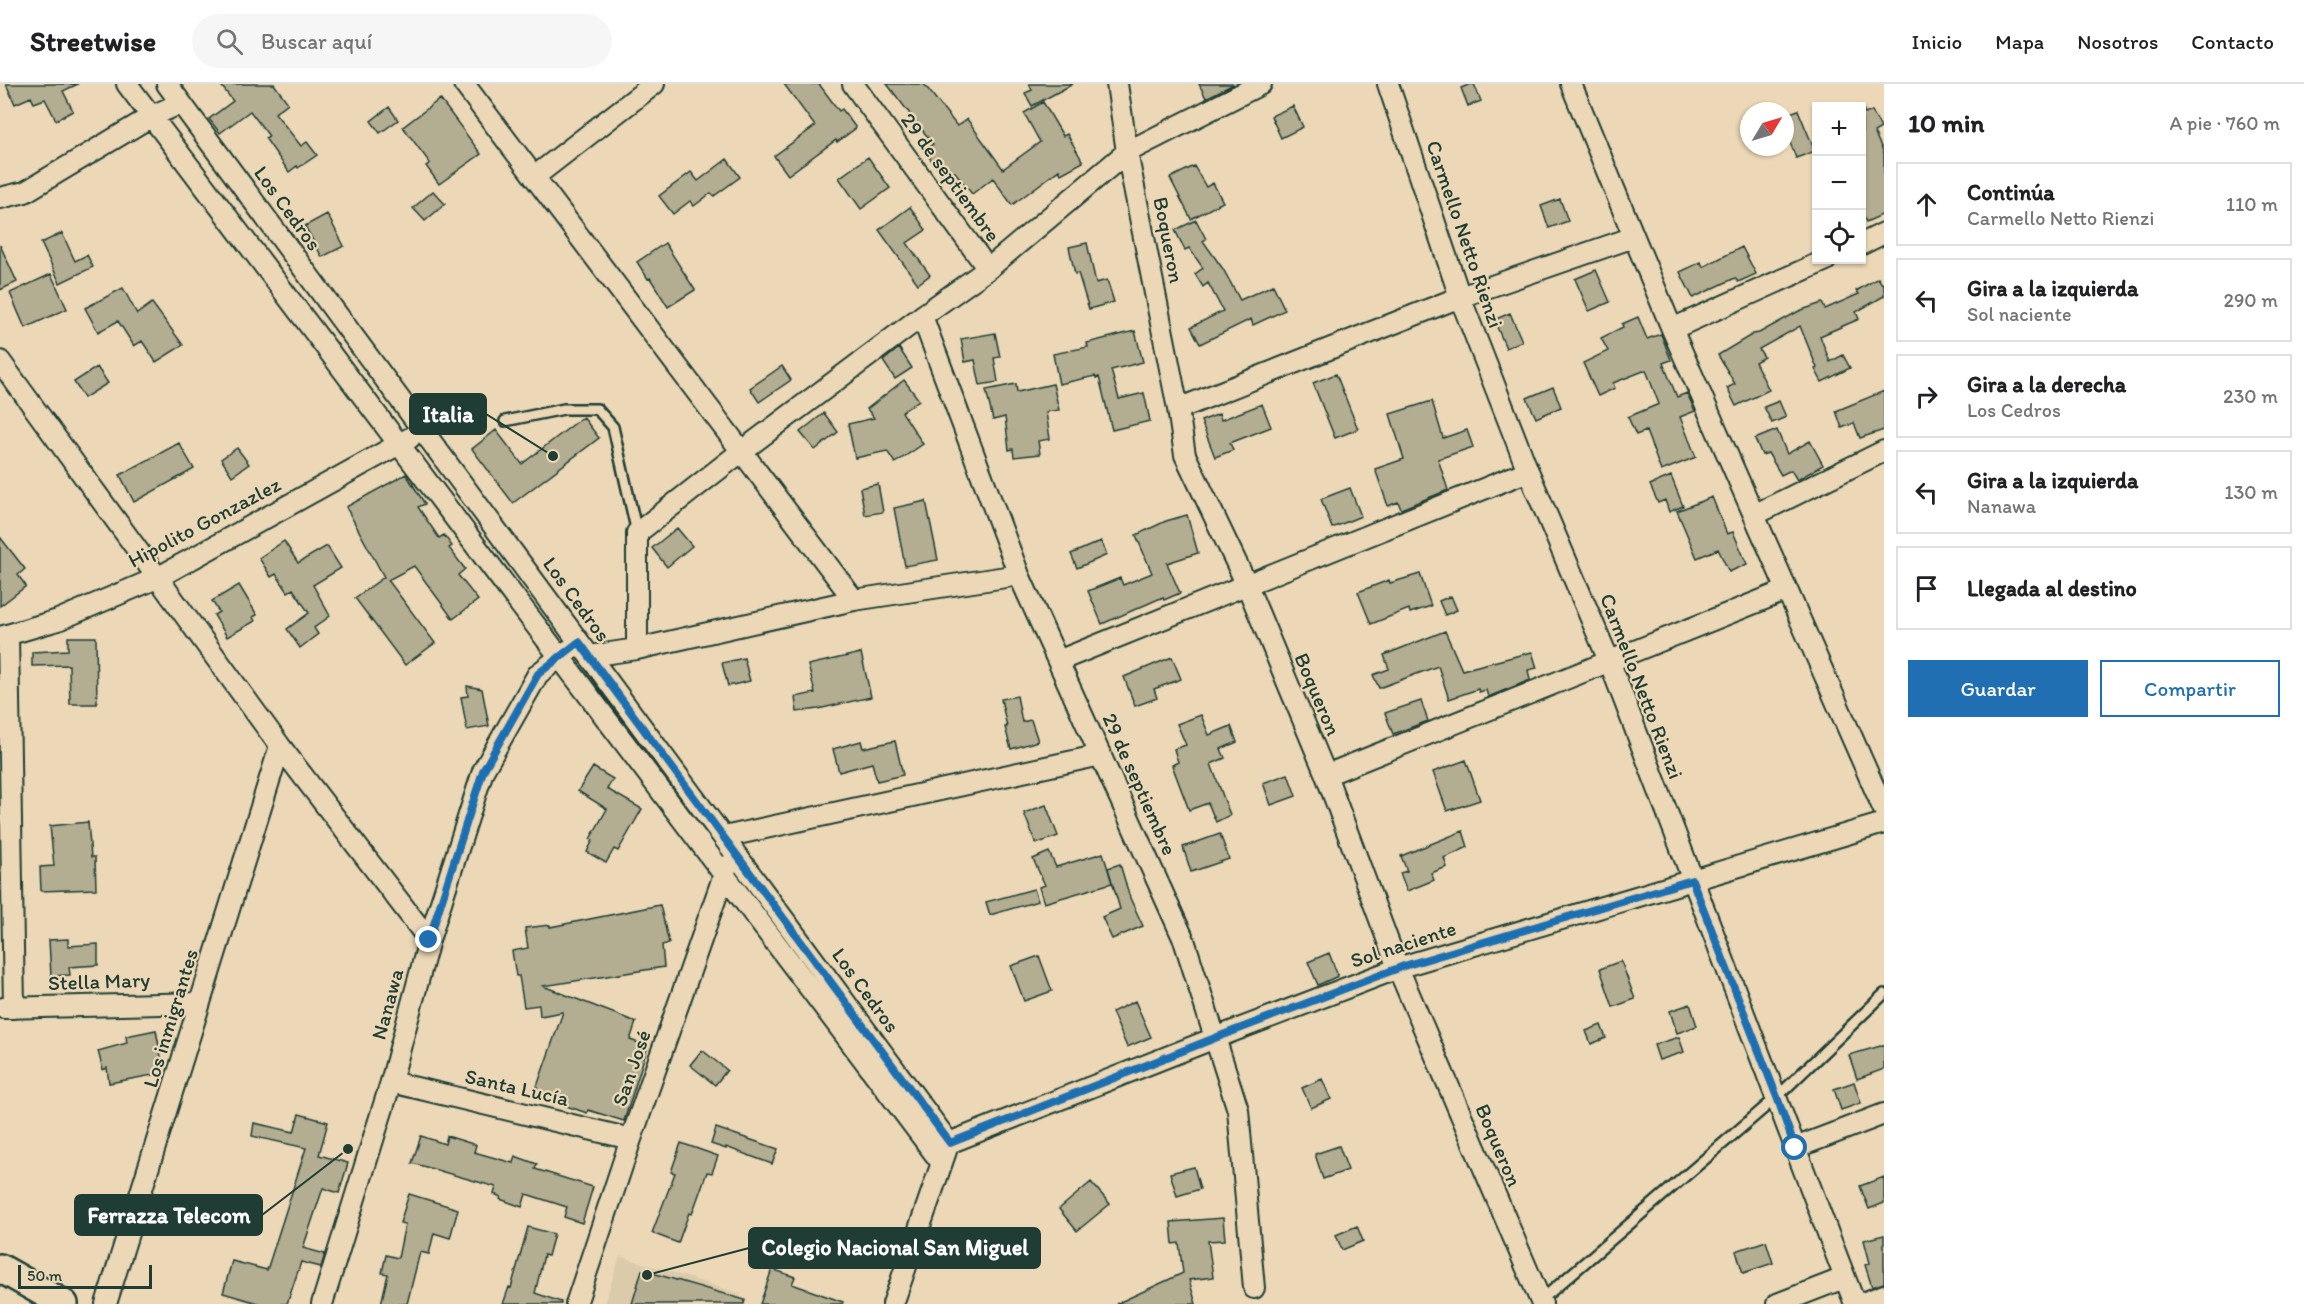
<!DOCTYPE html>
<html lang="es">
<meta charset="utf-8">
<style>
:root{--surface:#fff;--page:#f6f6f6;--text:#202124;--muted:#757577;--line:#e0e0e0;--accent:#1f6fb2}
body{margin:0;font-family:Itim,sans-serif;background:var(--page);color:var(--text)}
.controls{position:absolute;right:18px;top:18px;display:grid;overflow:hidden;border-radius:0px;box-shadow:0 2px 4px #0004}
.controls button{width:54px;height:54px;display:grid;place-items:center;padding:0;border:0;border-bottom:2px solid var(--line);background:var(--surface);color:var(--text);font:30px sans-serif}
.compass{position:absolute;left:1740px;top:18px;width:54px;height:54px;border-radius:50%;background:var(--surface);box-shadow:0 2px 4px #0004;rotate:52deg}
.scale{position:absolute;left:18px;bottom:15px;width:134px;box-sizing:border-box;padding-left:6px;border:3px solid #1f3d34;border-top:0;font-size:16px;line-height:21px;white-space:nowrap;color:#1f3d34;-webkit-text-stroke:4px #ecd8b6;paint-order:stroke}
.stop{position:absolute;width:18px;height:18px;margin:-14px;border:4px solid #1f6fb2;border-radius:50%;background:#fff}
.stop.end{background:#1f6fb2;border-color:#fff;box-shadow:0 2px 6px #0008}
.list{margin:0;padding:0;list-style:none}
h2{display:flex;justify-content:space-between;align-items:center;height:78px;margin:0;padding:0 24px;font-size:26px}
h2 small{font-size:20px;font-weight:400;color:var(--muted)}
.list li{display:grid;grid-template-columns:39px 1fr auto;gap:18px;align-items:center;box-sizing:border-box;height:84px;margin:0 12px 12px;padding:0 12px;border:2px solid var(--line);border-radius:0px}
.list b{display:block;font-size:22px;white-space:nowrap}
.list p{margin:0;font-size:20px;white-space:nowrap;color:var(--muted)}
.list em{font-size:20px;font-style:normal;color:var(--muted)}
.actions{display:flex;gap:12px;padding:18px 24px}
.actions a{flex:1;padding:14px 0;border:2px solid var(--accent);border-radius:0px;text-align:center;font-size:21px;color:var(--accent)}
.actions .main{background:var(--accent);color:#fff}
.icon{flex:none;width:33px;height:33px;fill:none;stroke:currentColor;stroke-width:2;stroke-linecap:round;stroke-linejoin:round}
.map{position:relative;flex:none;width:1884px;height:1220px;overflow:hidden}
header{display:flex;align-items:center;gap:36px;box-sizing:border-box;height:84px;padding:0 30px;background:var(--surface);border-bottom:2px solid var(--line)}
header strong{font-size:28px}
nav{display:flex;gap:33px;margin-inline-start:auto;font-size:21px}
.search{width:420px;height:54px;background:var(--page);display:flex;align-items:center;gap:15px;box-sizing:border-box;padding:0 21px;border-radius:33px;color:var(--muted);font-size:22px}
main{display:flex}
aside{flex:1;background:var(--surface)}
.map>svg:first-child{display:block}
</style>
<header>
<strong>Streetwise</strong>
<div class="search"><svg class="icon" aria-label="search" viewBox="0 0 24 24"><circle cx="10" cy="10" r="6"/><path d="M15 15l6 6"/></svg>Buscar aquí</div>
<nav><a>Inicio</a><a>Mapa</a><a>Nosotros</a><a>Contacto</a></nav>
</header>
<main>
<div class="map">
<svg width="1884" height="1220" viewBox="0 0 1884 1220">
<rect width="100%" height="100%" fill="#ecd8b6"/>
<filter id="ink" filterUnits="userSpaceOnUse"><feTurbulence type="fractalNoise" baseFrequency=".0167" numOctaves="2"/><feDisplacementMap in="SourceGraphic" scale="12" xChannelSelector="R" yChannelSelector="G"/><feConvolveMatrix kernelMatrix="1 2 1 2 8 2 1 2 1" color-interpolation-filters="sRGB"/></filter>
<g filter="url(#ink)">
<path fill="#dbcbab" d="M620,1172l121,38 -3,10h-134z"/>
<path fill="#b3ad92" stroke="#1f3d34" stroke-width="1.5" d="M6,0h72l-15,7 10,20 -17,9 -11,-21 -11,4 -3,-6 -16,7z
M220,0h54l14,19 -13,10 26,33 6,-4 10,13 -19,13 -1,-2 -8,6 -24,-34 4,-2 -19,-25 -30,22 -11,-14 24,-18z
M784,0h35l20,27 3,-2 14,19 -19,14 -1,-2 -48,35 -14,-19 41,-30z
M887,0h37l33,42 10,-7 36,50 37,-27 -16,-29 19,-11 20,34 4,-2 16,28 -22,12 -2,-4 -47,35 -19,-27 -21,16 -17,-22 -10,7 -21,-29 9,-6z
M1029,0h44l-41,22 -7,-13 7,-3z
M1199,0h35l-28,14z
M1471,0h3l7,17 -13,5 -7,-18z
M440,15l41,55 -42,30 -13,-18 4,-3 -27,-36z
M1293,22l10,21 -22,11 -10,-22z
M1862,22l3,8 7,-3 9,17 -7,4 10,21v61l-18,8 -4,-9z
M389,23l9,13 -18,13 -9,-12z
M1798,26l17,41 -19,7 -11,-29v-14z
M868,73l22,31 -29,21 -22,-31z
M727,75l13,18 -26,19 -3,-3 -17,13 -4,-5 -17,13 -14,-18 32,-24 7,9z
M1194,82l12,21 7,-4 10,19 -32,17 -21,-41z
M433,107l12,13 -20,17 -12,-13z
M1560,115l8,22 -19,7 -8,-22z
M910,123l16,23 -19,13 23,32 -12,9 -39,-54z
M327,130l17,32 -22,11 -17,-31z
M1196,136l10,19 -3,2 20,28 17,31 33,-15 12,25 -32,15 -2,-6 -51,25 -9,-17 32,-16 -15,-28 -5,4 -8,-13 8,-6 -14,-20 -4,2 -10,-20z
M62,149l13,28 12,-6 6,12 -33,16 -19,-40z
M665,159l30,47 -27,17 -18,-29 -2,1 -11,-17z
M1087,159l9,40 11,-3 7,22 -25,7 -11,-36 -3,1 -6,-27z
M0,161l17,37 -17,8z
M1742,163l14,27 -18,8 -3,-4 -42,20 -13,-26 21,-10 2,5z
M1596,186l14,32 -21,9 -14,-32z
M51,190l16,35 -42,19 -15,-35z
M1878,194l4,6 2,-1v13l-28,16 3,7 -39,17 10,26 13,-7 7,13 -28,14 -7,-13 2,-1 -17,-42 -41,23 5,8 -9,5 14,28 -33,16 -9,-18 8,-4 -17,-29 35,-21 6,-1 40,-22 23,-8 3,6 34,-15 -3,-3z
M123,204l14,26 15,-11 31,42 -27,17 -14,-21 -8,5 -16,-25 -20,11 -13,-24z
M1510,229l12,28 -16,7 -12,-28z
M1638,233l9,22 14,-5 10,26 -8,3 14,34 10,-4 8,18 -15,6 16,40 -35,14 -15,-40 -10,4 -8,-18 31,-13 -13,-34 -33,13 2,5 -17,8 -15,-33 25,-12 -7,-13 22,-11 -1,-3z
M1135,247l8,31 -32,8 8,29 25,-6 6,28 -38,9 -13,-53 -3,1 -1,-2 -36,8 -6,-30 35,-7 -1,-4z
M995,249l5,24 -6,1 4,24 -18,3 -5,-25 -10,2 -4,-23z
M899,264l13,20 -17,11 -12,-18z
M782,282l9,14 -32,22 -9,-14z
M97,283l11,16 -24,15 -10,-16z
M1336,290l22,55 -23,9 -22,-55z
M904,296l15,20 -17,12 21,32 -28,19 -8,-12 -32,7 -7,-34 26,-6 -7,-9z
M1016,300l1,8 36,-8 6,26 -13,2 4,27 -12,2 2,13 -26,3 -1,-8 -4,1 -4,-33 -12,3 -7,-30z
M1553,303l8,20 -25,11 -9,-20z
M1884,307v39l-24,8 -6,-15 -12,5 -6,-17z
M1432,317l11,37 24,-8 6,17 -35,12 10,31 -47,19 -3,-7 -10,4 -13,-37 29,-10 -14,-45z
M1779,317l7,16 -14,6 -8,-16z
M1262,320l9,23 -41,16 3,7 -18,7 -14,-36 18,-7 2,6z
M824,329l14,19 -23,18 -15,-18z
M583,333l16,21 -86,65 -41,-54 24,-19 26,34z
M1777,346l10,24 23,-13 13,24 -26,15 -6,-10 -10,5 -13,-22 -6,2 -7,-16z
M179,359l15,26 -60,33 -14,-27z
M237,364l12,16 -17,12 -11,-17z
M406,390l19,30 -7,3 21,31 5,-3 8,11 -3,2 16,21 -7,6 20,25 -25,19 -39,-53 -26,14 47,63 -30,22 -50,-67 29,-21 -38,-70z
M1671,392l12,30 -14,6 -4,-12 -7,3 -8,-18z
M878,400l5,28 -18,3 -5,-27z
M1350,404l11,28 -29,12 -11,-29z
M1712,413l15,37 6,-2 14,32 -18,8 -11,-23 -21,9 -20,-47z
M926,417l12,59 -33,6 -11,-58z
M1187,431l11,38 -31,10 13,30 -16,7 -1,-3 -61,27 -14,-33 32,-13 3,7 29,-12 -16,-38 30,-14z
M677,444l15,18 -25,21 -15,-19z
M0,453l25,32 -7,6 8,11 -26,20z
M284,457l14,22 29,-17 14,22 -28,17 17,31 -16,12 4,6 -18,14 -13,-19 22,-16 -16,-24 -5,3 -12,-18 -5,3 -12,-19z
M1101,457l6,14 -30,13 -6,-14z
M1420,490l11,32 -21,7 -1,-4 -38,15 -13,-32 31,-12 1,3z
M239,501l18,30 -4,2 2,4 -28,16 -13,-22 5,-3 -7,-11z
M1451,512l6,14 -12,5 -6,-14z
M1445,547l17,39 70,-18 5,16 -9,2 2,10 -42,17 -2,-7 -7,2 -1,-3 -29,10 -11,-33 -59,22 -6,-13 16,-6 -5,-14z
M68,553h28l1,67h-27l-1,-39 -37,1v-14l36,-2z
M861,569l10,44 -53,12 -21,3 -2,-15 20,-4 -7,-28z
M1172,573l9,22 -27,10 3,9 -22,8 -11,-29z
M744,574l6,23 -22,5 -6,-23z
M467,602l15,3 7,37 -22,4 -6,-33 7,-1z
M1017,612l5,26 9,-2 7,21 -27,8 -6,-22h2l-6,-28z
M1421,617l7,20 -35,13 -8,-21z
M1201,631l8,20 22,-9 6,16 -16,7 4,9 -14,6 19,51 -14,7 -8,-19 -19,7 -17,-45 6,-3 -4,-13 12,-4 -9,-21z
M861,657l2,7 32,-7 8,34 -26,6 -5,-18 -33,9 -6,-23z
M1466,676l14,40 -33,11 -14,-39z
M593,683l20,12 -6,10 35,20 -24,42 -4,-2 -8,14 -19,-11 6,-12 -3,-1 17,-30 -29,-18z
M1288,690l8,22 -25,9 -8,-22z
M1046,721l12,31 -22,8 -12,-31z
M88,738l3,35h4l1,32 -55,2 -1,-24 14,-1 -4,-40z
M1463,747l5,16 -24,11 3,9 -16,6 3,7 -27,11 -7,-18 7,-2 -6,-15z
M1220,750l9,25 -38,13 -8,-25z
M1049,768l7,15 47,-14 9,30 -68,20 -5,-16 6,-2 -12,-26z
M1120,780l10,34 13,28 -31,13 -10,-22 18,-8 -12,-41z
M1034,805l4,12 -48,14 -4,-13z
M660,821l9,38 -7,2 2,22 -121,19 93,36 -6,18 18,6 -24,75 -36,-11 -1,3 -53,-18 29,-83 -23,4 -1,-11 -15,2 -5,-31h-3l-4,-25 16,-3 -3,-20 25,-3v2z
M68,855v7l30,-2v21l-29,2 1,8 -19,1 -2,-36z
M1329,869l9,23 -20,9 -10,-23z
M1039,872l13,35 -28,10 -13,-35z
M1621,877l14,38 -22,8 -13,-38z
M1135,917l16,36 -24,10 -15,-35z
M1690,920l7,22 -20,7 -7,-22z
M1601,941l5,13 -15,6 -5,-13z
M156,946l8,43 -55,10 -2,-15 -4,2 -5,-19 29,-8 -1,-7z
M1679,953l5,15 -25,8 -5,-15z
M1884,961v24l-27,10 -8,-24z
M702,966l25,20 -12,15 -25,-20z
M1322,995l9,20 -20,9 -9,-20z
M1854,998l7,21 -20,7 -7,-21z
M299,1030l29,8 -9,33 29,8 -9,30 -16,-5 -20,60 22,6 -4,13 -20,-5 -14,42h-26l-38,-11 9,-32 35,9 39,-122 -54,-12 2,-13 40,9z
M716,1044l62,21 -6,15 -46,-17v2l-15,-5z
M421,1052l24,8 2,-8 29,9 -2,7 39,11 2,-7 22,8 -2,5 58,18 -11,36 -18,-6 3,-10 -41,-13 -4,13 -22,-8 1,-2 -7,-3 2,-7 -84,-24z
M681,1059l37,13 -6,17 -5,-1 -15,42 -3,-1 -11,30 -26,-10 23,-60 -4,-1z
M1339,1062l9,24 -25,9 -8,-25z
M1194,1083l6,22 -23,7 -7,-23z
M1884,1093v26l-15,6 -9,-23z
M1091,1098l19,22 -33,27 -18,-22z
M409,1110l49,15 -8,29 -16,-5 -5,21 -9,-2 -13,52h-26l7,-30 -6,-1 4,-18 12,3 7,-34 -5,-1z
M1223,1134l2,22 -17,1 5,36 -24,3 7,24h-80l67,-31 -4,-30 -6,1 -2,-22z
M1357,1142l6,15 -21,9 -6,-15z
M528,1143l26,7 -6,22 -4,-1 -9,38 26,9v2h-58l6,-17 2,1z
M1884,1151v48l-12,4 -7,-22 5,-2 -6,-23z
M1766,1157l7,22 -30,10 -7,-22z
M772,1185l23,8 -3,7 51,18 -1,2h-82z
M642,1186l103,30 -1,4h-112z"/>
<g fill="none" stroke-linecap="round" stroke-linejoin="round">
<defs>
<path id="lane" d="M505,337l59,-12h33l16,18 24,106
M1539,1218l238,-205 107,-103"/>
<path id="street" d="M127,0l814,1078
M167,0l782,1059
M464,0l390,516
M853,0l135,185
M1117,0l10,68 51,257 7,46 61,128 80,192 72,193 144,336
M1388,0l72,213 68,174 82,192 245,641
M1571,0l101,245 212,481
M534,93l120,-93
M0,114l25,-6 127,-76 29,-13
M1862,160l22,-11
M922,232l97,259 165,365 54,170 16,178
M1672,245l154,-69
M0,277l280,385 149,194
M1178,325l282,-112 174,-60
M1754,431l130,-64
M8,551l6,373
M0,553l58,-17 99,-42 253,-140
M637,565v-116l105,-82 180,-135 66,-47 139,-117 134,-68
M590,572l47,-7 217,-49 165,-25
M1058,577l470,-190
M1326,691l461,-185
M724,753l377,-82
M3,924l197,-5
M391,998l240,57
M949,1059l266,-105 189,-72 480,-143
M1795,1064l89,-34
M106,1220l174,-558
M322,1220l69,-222 38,-142 54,-169 55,-97 31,-24
M576,1220l55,-165 96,-273
M893,1220l53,-153
M1777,1220l67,-26
M1860,1220l24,-9"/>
<path id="secondary" d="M0,1184l64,36"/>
</defs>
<use href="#lane" stroke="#1f3d34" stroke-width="14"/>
<use href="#street" stroke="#1f3d34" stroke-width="24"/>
<use href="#secondary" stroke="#1f3d34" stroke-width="32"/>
<use href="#lane" stroke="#ecd8b6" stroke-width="9"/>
<use href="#street" stroke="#ecd8b6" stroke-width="20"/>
<use href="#secondary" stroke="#ecd8b6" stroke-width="27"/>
</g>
</g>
<g fill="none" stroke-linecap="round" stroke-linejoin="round" filter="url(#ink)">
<path stroke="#1f6fb2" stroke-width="8" d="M429,856l54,-169 55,-97 41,-32 371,501 265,-105 189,-72 288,-86 85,217 18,51"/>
</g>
<g text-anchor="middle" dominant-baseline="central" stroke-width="4.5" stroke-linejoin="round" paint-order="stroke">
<g font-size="21" fill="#1f3d34" stroke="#ecd8b6">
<text transform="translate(951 93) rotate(54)">29 de septiembre</text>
<text transform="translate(288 124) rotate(54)">Los Cedros</text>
<text transform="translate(1465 150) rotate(71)">Carmello Netto Rienzi</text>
<text transform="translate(1169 156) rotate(79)">Boqueron</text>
<text transform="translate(204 438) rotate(-28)">Hipolito Gonzazlez</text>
<text transform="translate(577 515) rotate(54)">Los Cedros</text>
<text transform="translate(1642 602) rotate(69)">Carmello Netto Rienzi</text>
<text transform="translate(1318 610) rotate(67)">Boqueron</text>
<text transform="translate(1140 700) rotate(66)">29 de septiembre</text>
<text transform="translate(1403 860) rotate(-18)">Sol naciente</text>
<text transform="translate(99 897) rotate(-2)">Stella Mary</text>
<text transform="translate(866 906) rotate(54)">Los Cedros</text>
<text transform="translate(387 920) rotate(-75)">Nanawa</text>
<text transform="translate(170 934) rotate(-73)">Los inmigrantes</text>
<text transform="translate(631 984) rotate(-71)">San José</text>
<text transform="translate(517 1003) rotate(13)">Santa Lucía</text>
<text transform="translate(1499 1061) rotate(67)">Boqueron</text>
</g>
</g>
<path fill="none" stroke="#1f3d34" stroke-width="2" d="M553 372L486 330M348 1065L262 1131M647 1191L749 1164"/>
<g fill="#1f3d34" stroke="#ecd8b6" stroke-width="2">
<circle cx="553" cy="372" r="6"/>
<circle cx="348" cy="1065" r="6"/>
<circle cx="647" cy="1191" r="6"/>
</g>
<g fill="#1f3d34" stroke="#1f3d34" stroke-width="2">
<rect x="410" y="310" width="76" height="40" rx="6"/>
<rect x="75" y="1111" width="187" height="40" rx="6"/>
<rect x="749" y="1144" width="291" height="40" rx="6"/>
</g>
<g font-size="22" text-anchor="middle" font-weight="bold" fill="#fff">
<text x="448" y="338">Italia</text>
<text x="169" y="1139">Ferrazza Telecom</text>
<text x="895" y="1171">Colegio Nacional San Miguel</text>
</g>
</svg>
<div class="controls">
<button>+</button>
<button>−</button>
<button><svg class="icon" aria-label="locate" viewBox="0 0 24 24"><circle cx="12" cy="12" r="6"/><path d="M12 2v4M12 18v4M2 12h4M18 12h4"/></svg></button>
</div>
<svg class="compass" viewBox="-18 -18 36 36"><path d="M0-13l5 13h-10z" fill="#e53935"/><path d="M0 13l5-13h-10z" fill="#757577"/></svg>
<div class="scale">50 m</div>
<div class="stop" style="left:1795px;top:1064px"></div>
<div class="stop end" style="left:429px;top:856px"></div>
</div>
<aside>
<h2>10 min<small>A pie · 760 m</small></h2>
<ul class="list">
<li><svg class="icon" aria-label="ahead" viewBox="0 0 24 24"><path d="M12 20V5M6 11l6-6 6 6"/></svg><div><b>Continúa</b><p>Carmello Netto Rienzi</p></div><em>110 m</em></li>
<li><svg class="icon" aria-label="left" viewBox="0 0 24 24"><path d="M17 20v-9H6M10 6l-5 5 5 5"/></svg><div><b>Gira a la izquierda</b><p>Sol naciente</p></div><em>290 m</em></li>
<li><svg class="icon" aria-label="right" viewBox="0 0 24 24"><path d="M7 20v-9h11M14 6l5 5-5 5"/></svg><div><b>Gira a la derecha</b><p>Los Cedros</p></div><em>230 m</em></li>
<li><svg class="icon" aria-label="left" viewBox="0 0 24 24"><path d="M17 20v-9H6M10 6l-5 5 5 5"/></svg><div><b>Gira a la izquierda</b><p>Nanawa</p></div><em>130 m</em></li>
<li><svg class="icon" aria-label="arrive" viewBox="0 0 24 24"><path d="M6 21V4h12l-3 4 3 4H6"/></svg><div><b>Llegada al destino</b></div></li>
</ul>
<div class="actions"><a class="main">Guardar</a><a>Compartir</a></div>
</aside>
</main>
